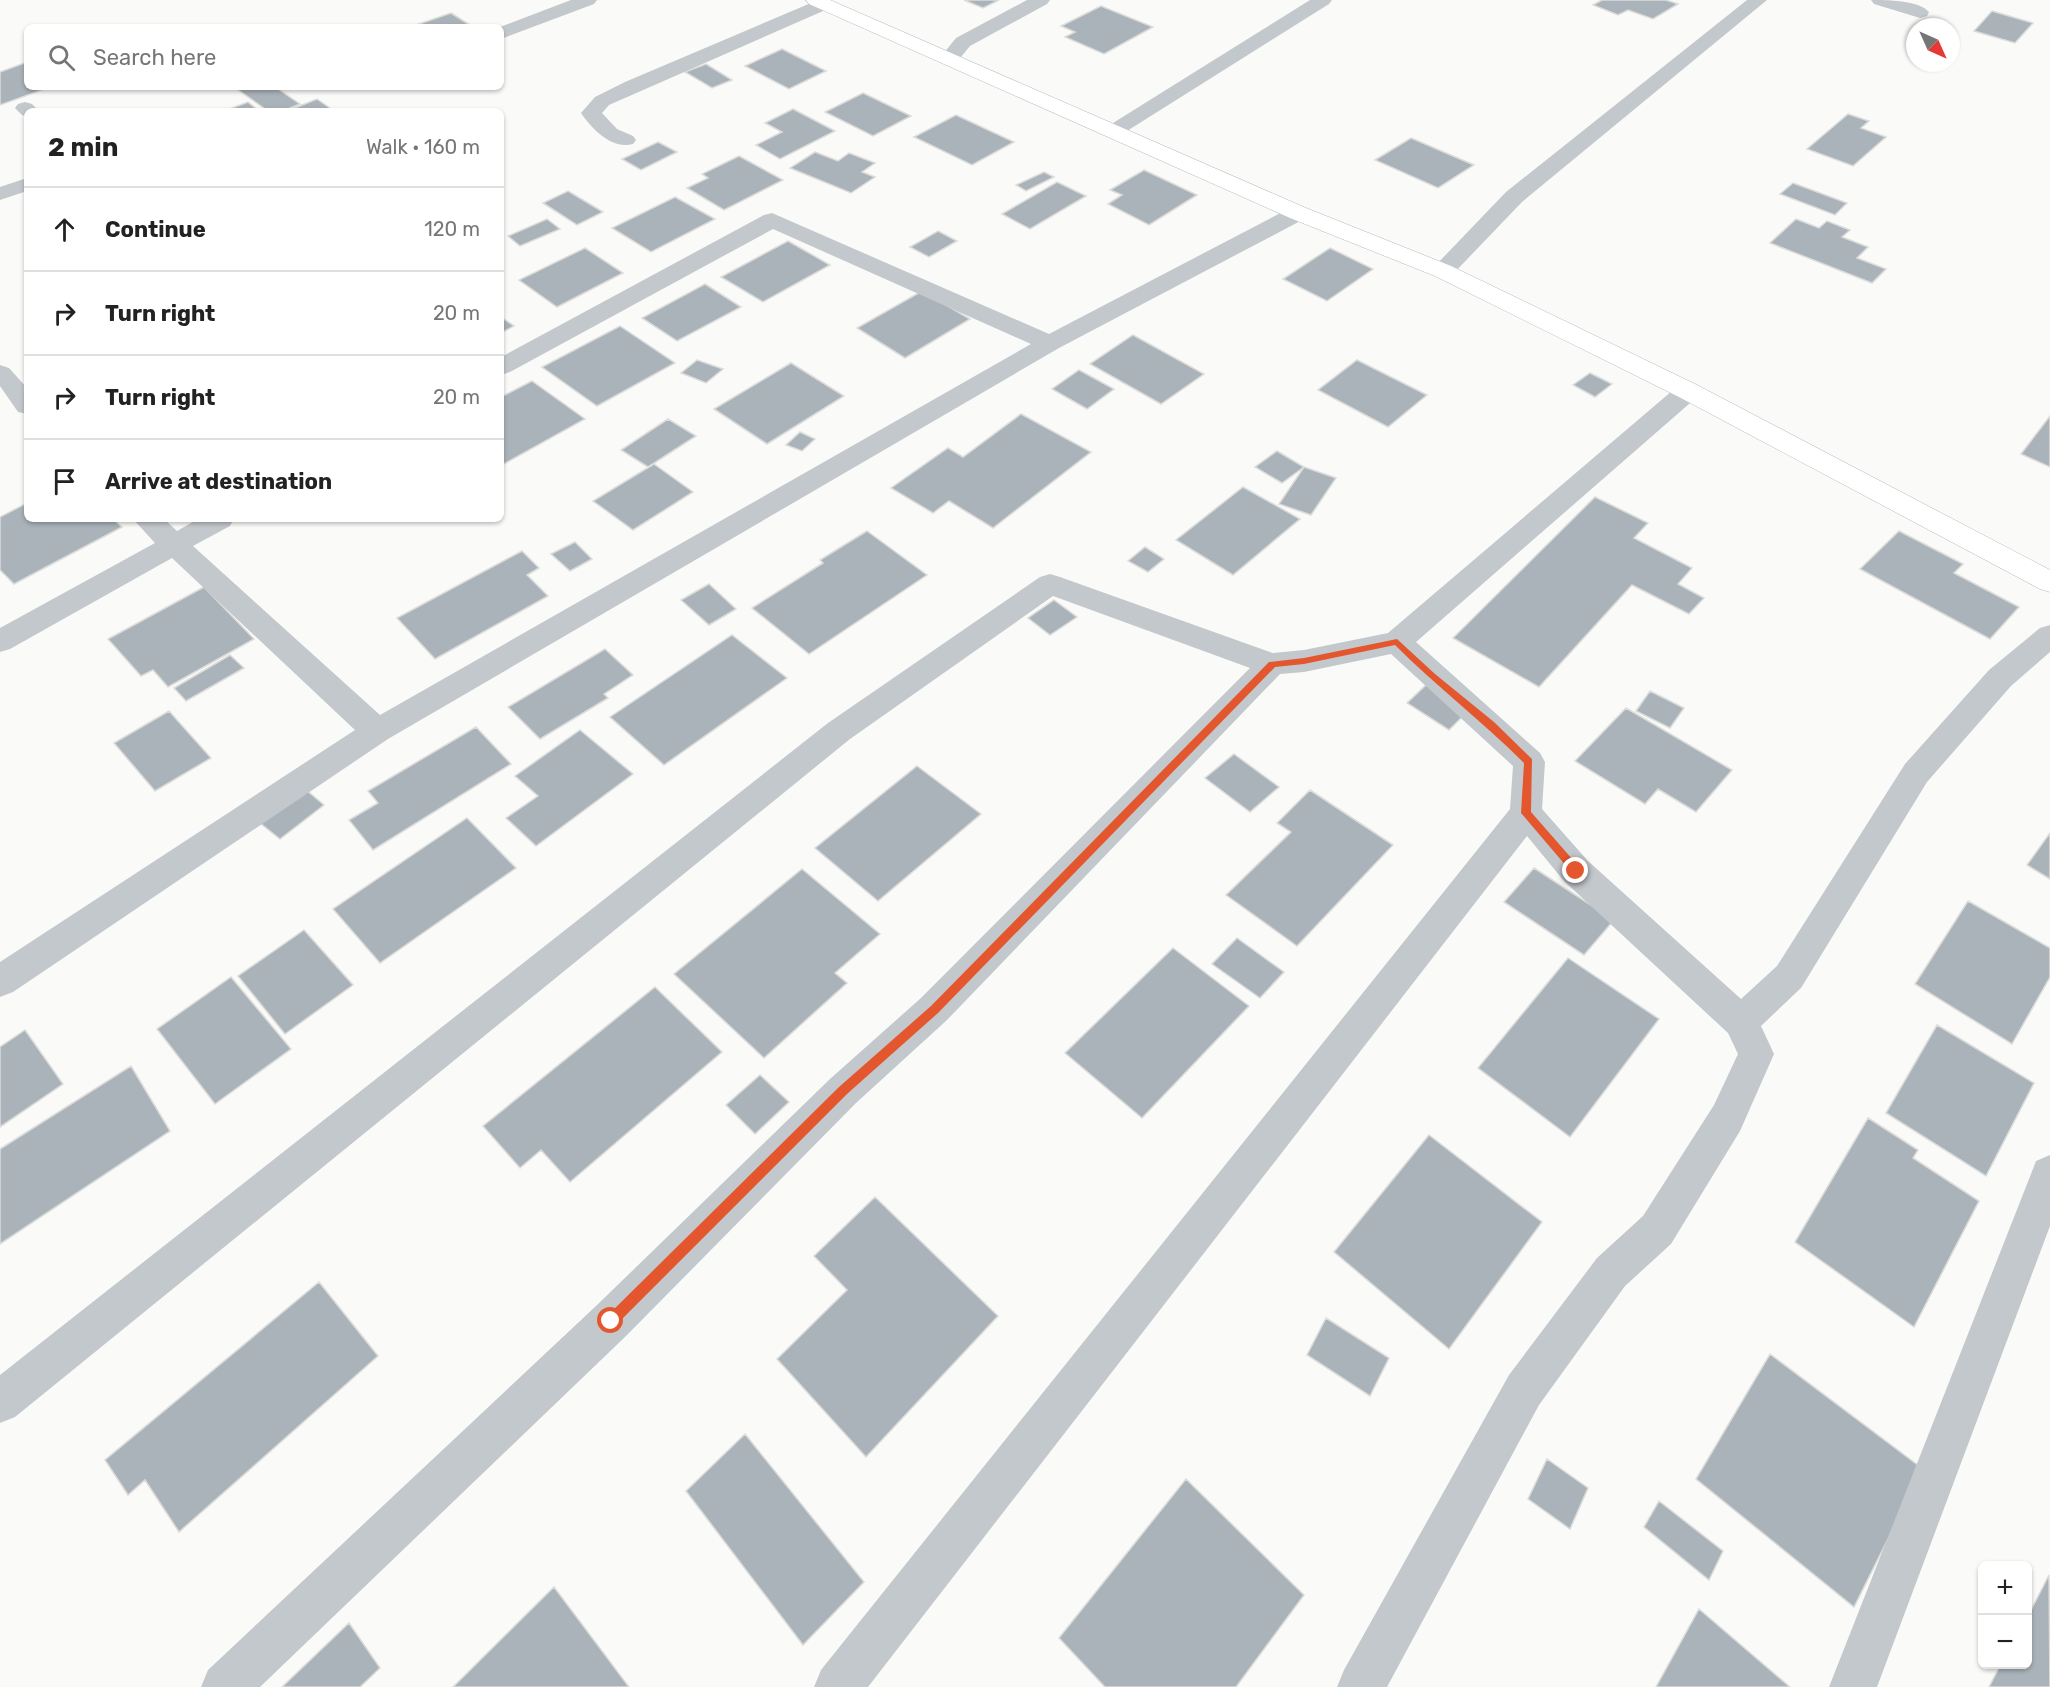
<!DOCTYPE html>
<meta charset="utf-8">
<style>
:root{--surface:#fff;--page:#f2f2f2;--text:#222;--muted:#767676;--line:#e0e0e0}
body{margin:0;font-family:Rubik,sans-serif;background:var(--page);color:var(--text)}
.controls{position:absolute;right:18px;bottom:18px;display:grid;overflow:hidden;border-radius:9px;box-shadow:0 2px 4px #0004}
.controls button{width:54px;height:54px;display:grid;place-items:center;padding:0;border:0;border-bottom:2px solid var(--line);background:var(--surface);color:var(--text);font:30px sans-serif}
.compass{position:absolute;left:1906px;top:18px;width:54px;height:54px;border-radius:50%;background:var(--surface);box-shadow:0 2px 4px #0004;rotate:135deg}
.stop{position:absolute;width:18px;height:18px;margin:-14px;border:4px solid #e4572e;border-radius:50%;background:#fff}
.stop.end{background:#e4572e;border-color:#fff;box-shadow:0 2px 6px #0008}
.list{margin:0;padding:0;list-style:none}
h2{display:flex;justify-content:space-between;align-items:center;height:78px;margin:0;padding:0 24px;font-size:26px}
h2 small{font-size:20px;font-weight:400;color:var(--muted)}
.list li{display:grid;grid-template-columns:39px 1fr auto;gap:18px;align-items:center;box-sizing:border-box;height:84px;padding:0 24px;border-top:2px solid var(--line)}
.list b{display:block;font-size:22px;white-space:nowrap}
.list em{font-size:20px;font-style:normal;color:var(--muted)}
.icon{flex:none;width:33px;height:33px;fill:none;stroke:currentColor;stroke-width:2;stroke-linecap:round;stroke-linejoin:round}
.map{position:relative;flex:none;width:2050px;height:1687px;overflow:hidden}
.search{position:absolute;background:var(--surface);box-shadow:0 2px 4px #0004;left:24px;top:24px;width:480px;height:66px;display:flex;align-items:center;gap:15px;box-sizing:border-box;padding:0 21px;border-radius:9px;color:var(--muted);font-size:22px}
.panel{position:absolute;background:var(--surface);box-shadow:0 2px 4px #0004;left:24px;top:108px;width:480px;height:414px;border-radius:9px}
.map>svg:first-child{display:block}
</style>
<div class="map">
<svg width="2050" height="1687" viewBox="0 0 2050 1687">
<rect width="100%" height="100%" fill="#fafaf8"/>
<path fill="#aab3b9" stroke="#dcdcda" stroke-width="1.5" d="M964,0h35l-16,8z
M1602,0h64l12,4 -25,15 -25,-9 -10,5 -25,-10z
M1101,6l52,21 -49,27 -39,-17 10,-5 -14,-6z
M1992,11l41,12 -18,20 -41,-12z
M451,13l22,14 -57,-2z
M782,49l44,22 -37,18 -44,-23z
M27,62v25h23l-50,18v-33z
M706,64l26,16 -20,8 -27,-16z
M234,87h41l25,17 -17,7h-15z
M863,93l48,23 -38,20 -48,-24z
M317,99l17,12h-47z
M248,102l11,9h-35z
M793,109l42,22 -55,28 -24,-14 26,-13 -17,-9z
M1848,114l21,7 -8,7 25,9 -33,29 -46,-17z
M956,115l58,27 -42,23 -58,-28z
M1411,138l63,27 -36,23 -63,-28z
M658,142l19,10 -36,18 -19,-11z
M815,152l23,9 11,-8 26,10 -13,9 13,5 -24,16 -61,-25z
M739,156l44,24 -59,30 -37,-22 21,-10 -6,-4z
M1144,170l53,25 -48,30 -41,-21 14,-9 -12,-5z
M1044,172l10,5 -28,14 -10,-6z
M1057,182l29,14 -56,33 -28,-15z
M1793,183l54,20 -12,12 -55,-21z
M568,191l35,21 -26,13 -34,-22z
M675,197l40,22 -64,33 -39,-24z
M547,219l13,10 -40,17 -12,-10z
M1796,219l23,9 8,-7 23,9 -8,7 26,10 -11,11 29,11 -14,14 -102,-40z
M938,231l19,10 -28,16 -19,-10z
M788,241l42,24 -67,37 -42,-25z
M585,248l38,25 -66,34 -38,-27z
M1330,248l43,21 -46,32 -44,-22z
M705,284l36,23 -64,34 -35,-23z
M922,291l48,28 -65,39 -48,-30z
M501,317l13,9 -13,7z
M620,326l55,37 -78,43 -55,-39z
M1133,335l71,39 -43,30 -71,-40z
M697,360l26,9 -17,14 -25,-10z
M1357,360l70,35 -39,32 -70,-37z
M791,363l53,33 -77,48 -53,-35z
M1079,370l35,19 -27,20 -35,-20z
M1590,373l22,11 -17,13 -22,-12z
M532,381l53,38 -83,46 -1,-68z
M1021,414l70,38 -98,76 -44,-27 -16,12 -42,-25 57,-40 15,9z
M2050,416v51l-29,-13z
M668,419l28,17 -48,31 -27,-17z
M800,432l15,7 -13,12 -16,-6z
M1277,451l27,16 -22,16 -27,-16z
M654,464l39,28 -60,38 -40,-29z
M1304,467l32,11 -25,37 -32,-11z
M1243,487l57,32 -67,56 -57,-35z
M1595,497l53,26 -14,15 58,30 -14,16 26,14 -15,16 -57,-29 -93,102 -86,-49z
M27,503v16h86l9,8 -108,57 -14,-14v-53z
M867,531l60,44 -118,79 -57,-46 71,-45 -3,-3z
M1899,531l64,33 -9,9 65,34 -29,32 -130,-70z
M575,542l17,17 -22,12 -19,-17z
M1145,547l19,12 -16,13 -20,-11z
M522,551l17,17 -12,7 21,21 -113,63 -38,-41z
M709,584l27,25 -27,16 -28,-25z
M204,587l50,52 -86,48 -15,-17 -12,6 -33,-37z
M1054,600l23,17 -27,18 -22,-17z
M732,635l55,43 -123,87 -54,-48z
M605,649l28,26 -29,19 4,4 -68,41 -32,-32z
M230,655l14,13 -58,33 -12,-13z
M1426,685l42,26 -19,19 -42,-27z
M1650,691l34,17 -14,20 -34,-17z
M1626,708l106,62 -36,42 -38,-23 -13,15 -70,-43z
M169,711l42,47 -56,33 -41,-48z
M476,727l35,37 -138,86 -24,-30 29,-17 -10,-12z
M580,730l53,44 -97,72 -30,-28 32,-22 -23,-20z
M1234,754l45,33 -29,25 -45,-34z
M917,766l64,48 -103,87 -63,-53z
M305,789l19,16 -44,34 -20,-16z
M1310,790l83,55 -96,101 -71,-51 65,-63 -14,-9z
M467,818l49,50 -136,95 -47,-54z
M2050,833v46l-23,-14z
M1534,868l80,52 -30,35 -80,-53z
M802,869l78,65 -45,39 12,10 -83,75 -90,-84z
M1968,901l82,47v29l-38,67 -97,-60z
M304,930l49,55 -68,49 -47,-58z
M1237,938l47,34 -24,26 -48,-34z
M1173,948l76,58 -107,112 -77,-65z
M1568,958l91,61 -89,118 -92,-69z
M231,977l60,72 -76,55 -58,-75z
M655,987l67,65 -152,130 -29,-32 -21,18 -37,-42z
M1937,1025l97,58 -48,93 -100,-63z
M25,1030l38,54 -63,43v-80z
M131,1066l39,65 -170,113v-95z
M760,1075l29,27 -34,32 -29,-29z
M1868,1118l50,32 -5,8 66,43 -65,126 -119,-85z
M1429,1135l113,87 -93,127 -115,-97z
M875,1197l123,119 -132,141 -89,-98 70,-69 -33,-34z
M319,1282l59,74 -199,176 -34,-52 -17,15 -23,-35z
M1326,1318l63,40 -19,38 -63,-41z
M1770,1354l153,115 -69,138 -158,-128z
M745,1434l119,148 -61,63 -117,-154z
M1547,1459l41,29 -18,41 -42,-30z
M1186,1479l118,116 -68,92h-131l-46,-49z
M1659,1501l64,50 -14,29 -65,-53z
M2049,1575l1,112h-61l12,-23h27v-48z
M554,1587l75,100h-176z
M1699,1609l91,78h-134z
M349,1623l31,45 -20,19h-78z"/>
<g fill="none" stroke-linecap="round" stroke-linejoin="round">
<defs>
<path id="secondary" d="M806,0h24l476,208 145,58 246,119 353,185v22l-10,-3 -361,-192 -244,-121 -145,-58 -481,-214z"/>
</defs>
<use href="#secondary" stroke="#b3babf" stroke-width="1"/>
<path fill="#c3c8cc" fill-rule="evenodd" d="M571,0h26l-3,4 -93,35 -1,-12z
M818,0h12l3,4 -3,4 -221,97 -7,8 15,16 16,7 3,4 -3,4c-21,6 -41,-15 -52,-31l14,-16 30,-15z
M1310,0h22l-3,4 -210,132 -7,2 -7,-2 -3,-4 3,-4z
M1871,0c15,0 48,0 58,12l-2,4 -7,2 -46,-14z
M25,102l7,2 7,7h-12v6l-5,-2 -7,-7 3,-4z
M27,178v13l-27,9v-13z"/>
<path fill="#c3c8cc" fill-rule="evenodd" d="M1027,0h23l-3,4 -77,42 -14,17h-14l-3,-4 17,-21z
M1747,0h20l-245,202 -71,74 -8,2 -8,-2 -3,-5 3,-5 71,-74z
M1298,206l8,2 3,5 -3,5 -247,130 -671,391 -375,253 -13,5v-35l355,-232 -183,-172 -162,91 -10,3v-24l155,-85 -22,-24h31l13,12 21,-12h36l-4,7 -37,20 187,169 651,-371 -258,-115 -263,143 -9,3v-18l263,-142 8,-2 277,121 241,-126z
M0,365l9,3 18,20v26l-9,-2 -18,-26z
M1688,383l9,2 4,6 -4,6 -281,245 124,111 5,9 -3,47 46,52 153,138 36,-33 128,-202 84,-94 51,-42 10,-3v27l-39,34 -84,96 -126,206 -40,38 13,28 -34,77 -69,113 -46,42 -86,119 -152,282h-50l7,-17 165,-295 88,-117 46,-42 71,-111 24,-51 -10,-21 -164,-152 -37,-45 -659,851h-54l7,-17 689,-861 3,-43 -122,-112 -87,18 -24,2 -333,346 -91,83 -230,233 -366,351h-59l7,-17 388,-364 234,-227 91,-81 329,-330 -197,-72 -203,143 -835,678 -15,6v-48l828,-652 212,-146 10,-3 10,3 213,76 31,-3 84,-17 291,-248z
M2050,1155v71l-173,461h-48l202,-513 5,-13z"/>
<use href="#secondary" fill="#fff" fill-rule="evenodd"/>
</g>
<path fill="#e4572e" d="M1397,639l38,35 59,48 38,37 -1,53 49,56v6h-7l-52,-61 3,-50c-41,-41 -88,-77 -129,-118l-91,19 -29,3 -337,346 -91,81 -232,232h-9v-9l233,-230 92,-81 338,-344 35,-4z"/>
</svg>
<div class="controls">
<button>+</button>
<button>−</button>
</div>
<svg class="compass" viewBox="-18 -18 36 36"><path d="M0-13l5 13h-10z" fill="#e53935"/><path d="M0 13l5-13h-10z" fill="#767676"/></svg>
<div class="stop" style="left:611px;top:1321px"></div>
<div class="stop end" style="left:1576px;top:871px"></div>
<div class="search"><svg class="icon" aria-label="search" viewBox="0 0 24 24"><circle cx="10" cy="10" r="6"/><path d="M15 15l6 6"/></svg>Search here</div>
<section class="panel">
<h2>2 min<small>Walk · 160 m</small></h2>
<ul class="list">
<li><svg class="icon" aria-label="ahead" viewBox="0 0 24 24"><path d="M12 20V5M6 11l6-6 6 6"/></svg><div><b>Continue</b></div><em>120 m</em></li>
<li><svg class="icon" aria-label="right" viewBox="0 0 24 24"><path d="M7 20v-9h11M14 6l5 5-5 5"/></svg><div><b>Turn right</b></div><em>20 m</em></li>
<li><svg class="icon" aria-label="right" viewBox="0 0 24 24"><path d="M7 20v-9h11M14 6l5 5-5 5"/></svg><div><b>Turn right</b></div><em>20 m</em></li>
<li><svg class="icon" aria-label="arrive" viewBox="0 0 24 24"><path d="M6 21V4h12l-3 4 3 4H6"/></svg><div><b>Arrive at destination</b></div></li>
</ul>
</section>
</div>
